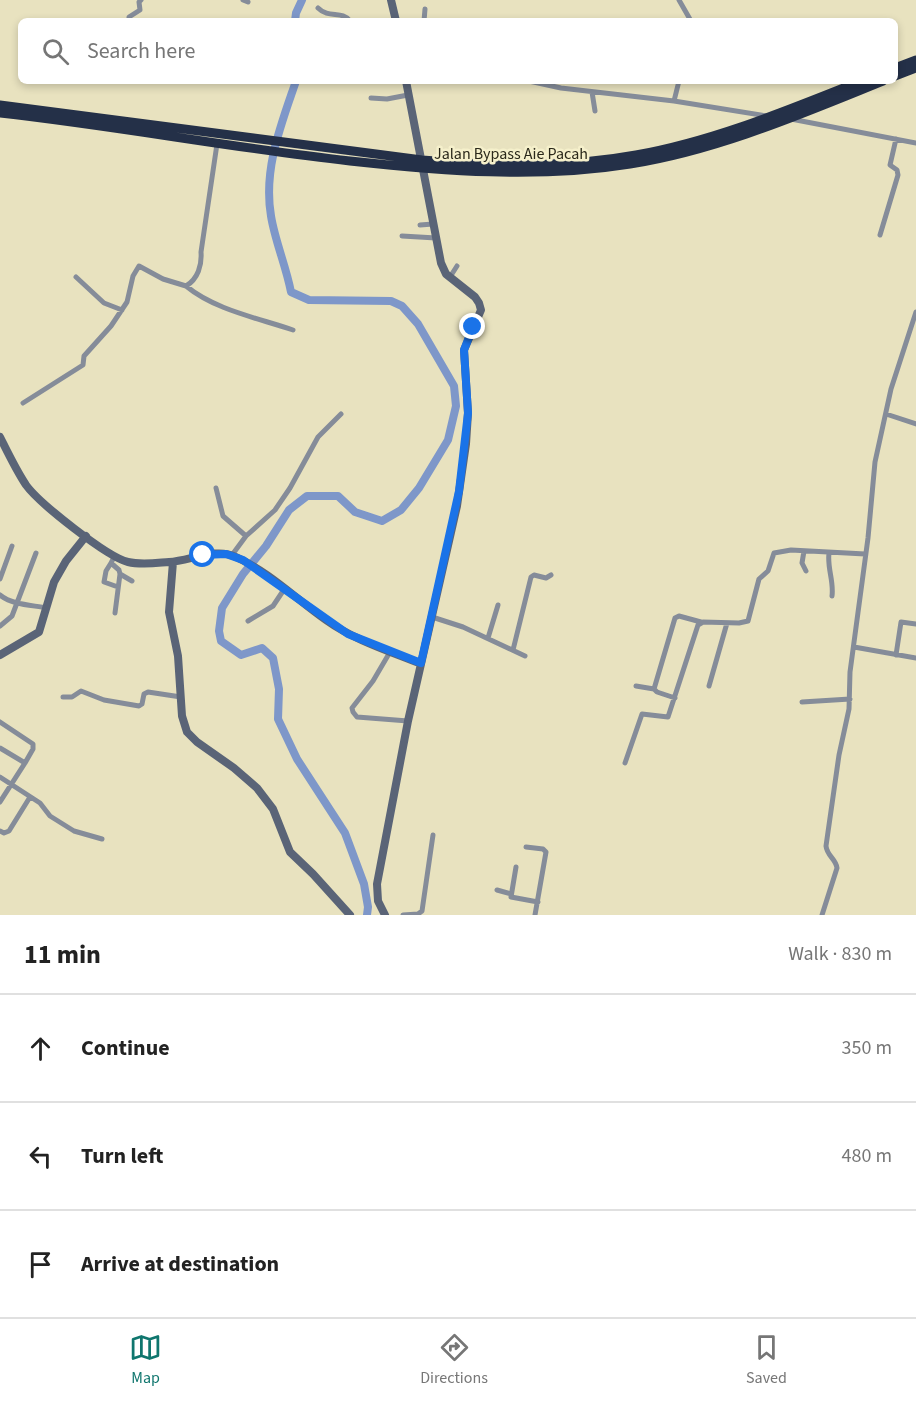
<!DOCTYPE html>
<meta charset="utf-8">
<style>
:root{--surface:#fff;--page:#f6f6f6;--text:#222;--muted:#767676;--line:#e0e0e0;--accent:#0f766e}
body{margin:0;font-family:"Source Sans 3",sans-serif;background:var(--page);color:var(--text)}
.stop{position:absolute;width:18px;height:18px;margin:-14px;border:4px solid #1a73e8;border-radius:50%;background:#fff}
.stop.end{background:#1a73e8;border-color:#fff;box-shadow:0 2px 6px #0008}
.list{margin:0;padding:0;list-style:none}
h2{display:flex;justify-content:space-between;align-items:center;height:78px;margin:0;padding:0 24px;font-size:26px}
h2 small{font-size:20px;font-weight:400;color:var(--muted)}
.list li{display:grid;grid-template-columns:39px 1fr auto;gap:18px;align-items:center;box-sizing:border-box;height:108px;padding:0 24px;border-top:2px solid var(--line)}
.list b{display:block;font-size:22px;white-space:nowrap}
.list em{font-size:20px;font-style:normal;color:var(--muted)}
.icon{flex:none;width:33px;height:33px;fill:none;stroke:currentColor;stroke-width:2;stroke-linecap:round;stroke-linejoin:round}
.map{position:relative;flex:none;width:916px;height:915px;overflow:hidden}
.search{position:absolute;background:var(--surface);box-shadow:0 3px 9px #0003;left:18px;right:18px;top:18px;height:66px;display:flex;align-items:center;gap:15px;box-sizing:border-box;padding:0 21px;border-radius:9px;color:var(--muted);font-size:22px}
.sheet{height:402px;background:var(--surface)}
nav{display:flex;justify-content:space-around;align-items:center;box-sizing:border-box;height:84px;border-top:2px solid var(--line);background:var(--surface);font-size:16px;color:var(--muted)}
nav a{display:grid;justify-items:center;gap:3px}
nav .on{color:var(--accent)}
.map>svg:first-child{display:block}
</style>
<div class="map">
<svg width="916" height="915" viewBox="0 0 916 915">
<rect width="100%" height="100%" fill="#e8e2bf"/>
<g fill="none" stroke-linecap="round" stroke-linejoin="round">
<path stroke="#7e97c9" stroke-width="8" d="M295,21l1,-8 6,-13
M296,81c-15,44 -33,88 -25,135 4,25 15,50 20,76l18,8 82,1 11,5 16,18 36,62 2,20 -8,34 -29,48 -18,22 -19,11 -27,-9 -17,-16h-31l-18,14 -23,36 -23,28 -21,34 -3,23 2,10 20,14 21,-7 11,10 6,31 -1,30 19,40 48,74 19,51 4,23 -1,8"/>
<path stroke="#858c99" stroke-width="5" d="M243,0l5,2
M679,0l12,21
M318,8c11,11 24,2 32,13
M129,21v-4l11,-7 -1,-8 2,-2
M424,21l1,-12
M529,81l32,7 113,13 93,15
M592,92l3,19
M371,98l16,1 21,-4
M674,101l5,-20
M791,119l125,24
M420,225l13,-1
M880,235l18,-60 -1,-5 -7,-5 6,-26
M402,236l34,2
M76,277l28,26 18,7
M450,277l7,-11
M186,286c29,24 72,32 107,44
M23,403l60,-38 1,-9 27,-30 16,-24 6,-26 6,-10 24,13 23,7c12,-7 16,-21 15,-34l16,-108
M886,414l30,10
M216,488l7,28 23,20 -14,19
M246,536l29,-26 15,-22 28,-51 23,-23
M804,551l-2,12 4,8
M829,553c-2,15 5,28 3,43
M114,557l-3,6 8,7 1,4 -5,39
M111,563l-5,8 -2,11 14,5
M120,574l12,7
M0,579l12,-33
M0,595c12,10 32,10 47,13
M432,617l31,10 62,29
M248,621l25,-15 12,-18
M0,626l12,-10 24,-63
M488,638l10,-33
M854,647l62,11
M513,650l18,-73 3,-2 12,3 5,-3
M390,652l-17,29 -21,27 1,4 4,5 51,4
M896,655l5,-33 15,2
M636,686l18,3
M709,686l18,-63
M63,697h9l9,-6 23,9 35,6 3,-2 2,-10 4,-2 33,5
M675,698l-18,-6 -3,-3 21,-71 4,-2 22,6
M802,702l48,-3
M0,722l33,22v5l-8,14
M0,748l25,15 -25,39
M625,763l17,-49 26,3 30,-92 5,-3 36,1 9,-2 11,-42 9,-8 6,-18 17,-3 74,4
M0,777l40,26 10,13 24,15 28,8
M0,831l4,2 5,-2 21,-34
M526,847l17,2 3,3 -11,63
M516,867l-5,30 27,5
M497,890l14,4
M403,915l15,-1 4,-3 11,-76
M822,915l15,-47c-1,-9 -10,-12 -11,-22l13,-91 10,-46 1,-37 18,-134 7,-76 16,-73 25,-77"/>
<path stroke="#5a6477" stroke-width="8" d="M391,0l5,21
M0,437c8,16 16,33 26,48 13,18 81,72 102,77 13,3 27,1 41,0 21,-1 46,-15 67,-5 33,15 60,42 90,63 28,20 63,31 95,44
M173,562l-4,50 9,44 4,60 5,16 10,10 37,26 23,20 16,21 17,43 23,22 37,41
M0,655l39,-23 15,-50 12,-21 20,-25
M385,915l-7,-14 -1,-17 31,-163 49,-215 9,-62 2,-31 -4,-63 17,-40 -2,-7 -4,-6 -29,-23 -5,-11 -35,-182"/>
<path stroke="#243048" stroke-width="9" d="M895,68l21,-8
M895,76l21,-8
M0,105l422,55c71,6 143,8 214,-5 78,-14 152,-45 225,-74
M0,113c117,13 233,35 350,48 93,10 187,18 280,3 88,-14 171,-50 253,-83"/>
</g>
<g fill="none" stroke-linecap="round" stroke-linejoin="round">
<path stroke="#1a73e8" stroke-width="8" d="M203,555l23,-1 17,6 105,74 73,29 38,-172 9,-78 -4,-63 9,-23"/>
</g>
<g text-anchor="middle" dominant-baseline="central" stroke-width="5" stroke-linejoin="round" paint-order="stroke">
<g font-size="16" fill="#2a281a" stroke="#f5f0cb">
<text x="511" y="154">Jalan Bypass Aie Pacah</text>
</g>
</g>
</svg>
<div class="stop" style="left:203px;top:555px"></div>
<div class="stop end" style="left:473px;top:327px"></div>
<div class="search"><svg class="icon" aria-label="search" viewBox="0 0 24 24"><circle cx="10" cy="10" r="6"/><path d="M15 15l6 6"/></svg>Search here</div>
</div>
<section class="sheet">
<h2>11 min<small>Walk · 830 m</small></h2>
<ul class="list">
<li><svg class="icon" aria-label="ahead" viewBox="0 0 24 24"><path d="M12 20V5M6 11l6-6 6 6"/></svg><div><b>Continue</b></div><em>350 m</em></li>
<li><svg class="icon" aria-label="left" viewBox="0 0 24 24"><path d="M17 20v-9H6M10 6l-5 5 5 5"/></svg><div><b>Turn left</b></div><em>480 m</em></li>
<li><svg class="icon" aria-label="arrive" viewBox="0 0 24 24"><path d="M6 21V4h12l-3 4 3 4H6"/></svg><div><b>Arrive at destination</b></div></li>
</ul>
</section>
<nav>
<a class="on"><svg class="icon" aria-label="map" viewBox="0 0 24 24"><path d="M3 6l6-2 6 2 6-2v14l-6 2-6-2-6 2zM9 4v14M15 6v14"/></svg>Map</a>
<a><svg class="icon" aria-label="directions" viewBox="0 0 24 24"><path d="M12 3l9 9-9 9-9-9zM9 14v-3h6M13 9l2 2-2 2"/></svg>Directions</a>
<a><svg class="icon" aria-label="saved" viewBox="0 0 24 24"><path d="M7 4h10v16l-5-4-5 4z"/></svg>Saved</a>
</nav>
